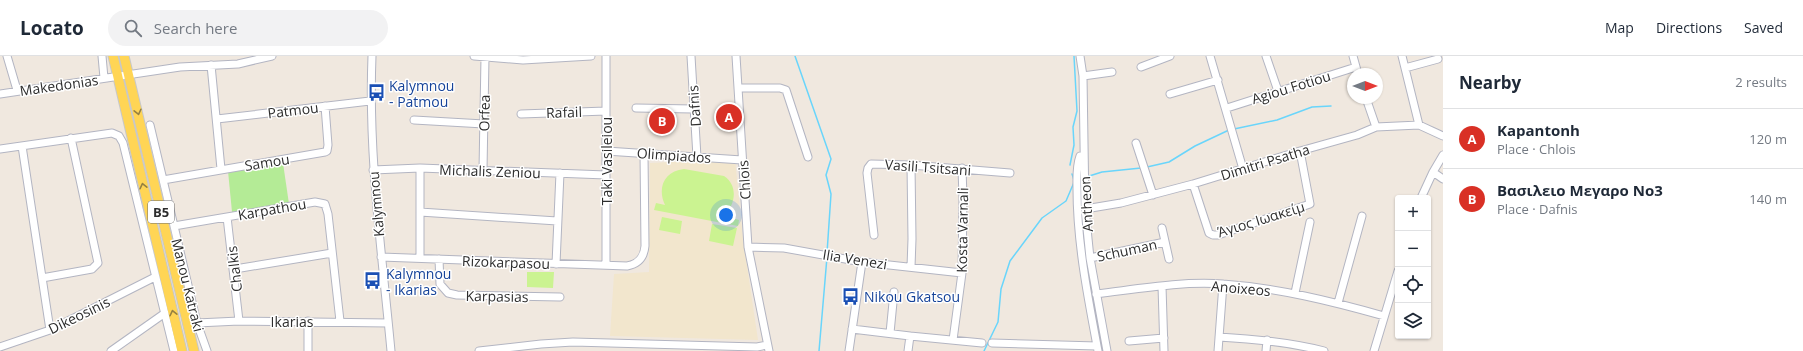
<!DOCTYPE html>
<meta charset="utf-8">
<style>
:root{--surface:#fff;--page:#f2f2f3;--text:#1f2937;--muted:#747a83;--line:#e0e1e3;--accent:#d93025}
body{margin:0;font-family:"Open Sans",sans-serif;background:var(--page);color:var(--text)}
.controls{position:absolute;right:12px;bottom:12px;display:grid;overflow:hidden;border-radius:4px;box-shadow:0 1px 3px #0004}
.controls button{width:36px;height:36px;display:grid;place-items:center;padding:0;border:0;border-bottom:1px solid var(--line);background:var(--surface);color:var(--text);font:20px sans-serif}
.compass{position:absolute;left:1347px;top:12px;width:36px;height:36px;border-radius:50%;background:var(--surface);box-shadow:0 1px 3px #0004;rotate:90deg}
.you{position:absolute;left:726px;top:159px;width:14px;height:14px;margin:-10px;border:3px solid #fff;border-radius:50%;background:#1a73e8;box-shadow:0 0 0 6px #1a73e833}
.badge{display:grid;place-items:center;width:26px;height:26px;border-radius:50%;background:var(--accent);color:#fff;font-size:13px;font-weight:700}
.pin{position:absolute;translate:-50% -50%;border:2px solid #fff;box-shadow:0 1px 4px #0006}
.list{margin:0;padding:0;list-style:none}
h2{display:flex;justify-content:space-between;align-items:center;height:52px;margin:0;padding:0 16px;font-size:17px}
h2 small{font-size:13px;font-weight:400;color:var(--muted)}
.list li{display:grid;grid-template-columns:26px 1fr auto;gap:12px;align-items:center;box-sizing:border-box;height:60px;padding:0 16px;border-top:1px solid var(--line)}
.list b{display:block;font-size:15px;white-space:nowrap}
.list p{margin:0;font-size:13px;white-space:nowrap;color:var(--muted)}
.list em{font-size:13px;font-style:normal;color:var(--muted)}
.icon{flex:none;width:22px;height:22px;fill:none;stroke:currentColor;stroke-width:2;stroke-linecap:round;stroke-linejoin:round}
.map{position:relative;flex:none;width:1443px;height:295px;overflow:hidden}
header{display:flex;align-items:center;gap:24px;box-sizing:border-box;height:56px;padding:0 20px;background:var(--surface);border-bottom:1px solid var(--line)}
header strong{font-size:19px}
nav{display:flex;gap:22px;margin-inline-start:auto;font-size:14px}
.search{width:280px;height:36px;background:var(--page);display:flex;align-items:center;gap:10px;box-sizing:border-box;padding:0 14px;border-radius:22px;color:var(--muted);font-size:15px}
main{display:flex}
aside{flex:1;background:var(--surface)}
.map>svg:first-child{display:block}
</style>
<header>
<strong>Locato</strong>
<div class="search"><svg class="icon" aria-label="search" viewBox="0 0 24 24"><circle cx="10" cy="10" r="6"/><path d="M15 15l6 6"/></svg>Search here</div>
<nav><a>Map</a><a>Directions</a><a>Saved</a></nav>
</header>
<main>
<div class="map">
<svg width="1443" height="295" viewBox="0 0 1443 295">
<rect width="100%" height="100%" fill="#f0e8df"/>
<path fill="#f2e6cd" d="M735,103l8,80 15,101 -148,-4 4,-62 35,-2 1,-109z"/>
<path fill="#b4eb96" d="M283,107l6,41 -57,8 -4,-41z"/>
<path fill="#cbf391" d="M684,113l40,7c15,10 11,29 0,40l15,4 -1,6 -84,-16 2,-7 9,2c-8,-17 -1,-34 19,-36z
M662,161l20,4 -2,13 -21,-4z
M712,168l25,4 -4,18 -24,-5z
M527,216h27l-1,16 -26,-1z"/>
<g fill="none" stroke-linecap="round" stroke-linejoin="round">
<path stroke="#69d5fb" stroke-width="1.5" d="M795,0l36,103 -5,16 5,19 -4,59
M1234,73l43,-9 35,-13 19,-1
M1070,109l4,-20 -1,-18 4,-16 -3,-55
M1147,111l22,-5 26,-16 34,-16
M1072,118l2,6
M1086,121l16,-5 39,-4
M819,295l8,-94
M984,295l14,-29 3,-33 9,-28 32,-43 24,-17 9,-21"/>
<defs>
<path id="minor" d="M7,0l10,34
M102,0l2,22
M372,0c-4,99 10,197 19,295
M474,0l49,4 68,-4
M606,0v209
M691,0l6,101
M736,0l12,191 21,104
M1080,0l3,20 2,133 5,49 17,93
M1210,0l33,113
M1266,0l12,35
M1353,0l5,18
M1402,0l17,69
M211,9l10,104
M1141,11l29,-11
M1405,12l33,-9
M1083,20l29,-4
M739,32h41l6,2 22,67
M0,38l180,-27 58,-3 34,-8
M1170,38l48,-14
M1366,42l10,29
M636,52l57,1
M1227,52l129,-41
M521,58l85,-3
M217,63l153,-18
M414,64l70,4
M150,69l47,198 10,28
M1136,87l17,52
M22,90l28,184
M0,93l112,-16 7,3 4,7 51,208
M606,95l136,9
M1080,100c-4,11 -3,22 -3,33 0,54 11,109 21,162
M420,112v90
M373,114l47,-2 186,7
M483,114l2,-113
M1433,116l10,7
M163,124l162,-28 2,-1 1,-6 -3,-39
M1193,128l16,49 4,2h5l92,-31 -10,-53
M1421,142l12,-26 10,-17
M1085,153l36,-6 72,-19 107,-33 57,-16 19,-8 43,-2 24,11
M420,156l137,9
M227,161l12,104
M174,170l141,-24 10,2 3,10 12,107
M1162,172l7,31
M874,179l-7,-62 1,-5 3,-4 40,1 99,8
M748,191l36,1 78,14 100,11
M381,201l246,9c11,-2 17,-8 18,-20l-1,-92
M1090,202l75,-16
M439,203l1,25 8,9 9,2 103,2
M556,208l4,-91
M911,211l1,-28 -1,-74
M235,213l97,-16
M42,222l50,-9 6,-6 -27,-125
M1162,230l2,65
M1295,237l15,-71
M1096,238c42,-5 85,-13 127,-10 55,4 108,17 161,32
M1338,247l24,-87
M197,267l42,-2 149,2
M852,273l58,7 72,7
M890,277l4,-41
M1219,281c36,2 70,5 105,14
M953,284l9,-67 1,-75 -1,-30
M1129,285l35,-3
M992,287l105,3
M0,291l50,-17 105,-53
M111,295l54,-38
M308,295v-30
M479,295l62,-7 32,-2 184,5 10,-2
M849,295l13,-89
M908,295l2,-15
M1218,295l5,-67
M1266,295l1,-11
M1374,295l24,-80"/>
<path id="major" d="M113,0l69,295
M124,0l70,295"/>
</defs>
<use href="#minor" stroke="#b3b5c2" stroke-width="9"/>
<use href="#major" stroke="#c8c8c8" stroke-width="11"/>
<use href="#minor" stroke="#fff" stroke-width="7"/>
<use href="#major" stroke="#ffd555" stroke-width="9"/>
</g>
<defs><path id="oneway-chevron" d="M-2-3.5L2.5 0L-2 3.5" fill="none" stroke-width="1.6" stroke-linecap="round" stroke-linejoin="round"/></defs>
<g stroke="#968141">
<use href="#oneway-chevron" transform="translate(138 56) rotate(77)"/>
<use href="#oneway-chevron" transform="translate(143 130) rotate(-103)"/>
<use href="#oneway-chevron" transform="translate(173 257) rotate(-103)"/>
</g>
<defs>
<symbol id="bus-bare" viewBox="-9 -9 18 18"><path d="M-5-6H5V4H4V6H2V4H-2V6H-4V4H-5ZM-3.5-4V0h7V-4ZM-3.5 1.2v1.5H-2V1.2ZM2 1.2v1.5H3.5V1.2Z" fill="#1a4fb4" stroke="#fff" stroke-width="2.5" paint-order="stroke"/></symbol>
</defs>
<g fill-rule="evenodd">
<use href="#bus-bare" x="364" y="24" width="25" height="25"/>
<use href="#bus-bare" x="360" y="212" width="25" height="25"/>
<use href="#bus-bare" x="838" y="228" width="25" height="25"/>
</g>
<g text-anchor="middle" dominant-baseline="central" stroke-width="3" stroke-linejoin="round" paint-order="stroke">
<rect fill="#fff" stroke="#6c6c6c" stroke-width="1" x="148" y="145" width="26" height="22" rx="3"/>
<g font-size="13" font-weight="bold" fill="#2d2d2d">
<text x="161" y="156">B5</text>
</g>
<g font-size="14" fill="#2d2d2d" stroke="#fff">
<text transform="translate(59 29) rotate(-8)">Makedonias</text>
<text transform="translate(1291 31) rotate(-17)">Agiou Fotiou</text>
<text transform="translate(694 50) rotate(-94)">Dafnis</text>
<text transform="translate(293 54) rotate(-7)">Patmou</text>
<text transform="translate(564 56) rotate(-2)">Rafail</text>
<text transform="translate(484 57) rotate(-89)">Orfea</text>
<text transform="translate(674 99) rotate(4)">Olimpiados</text>
<text transform="translate(606 105) rotate(-90)">Taki Vasileiou</text>
<text transform="translate(267 106) rotate(-9)">Samou</text>
<text transform="translate(1265 106) rotate(-17)">Dimitri Psatha</text>
<text transform="translate(928 111) rotate(4)">Vasili Tsitsani</text>
<text transform="translate(490 115) rotate(2)">Michalis Zeniou</text>
<text transform="translate(744 124) rotate(-94)">Chlois</text>
<text transform="translate(376 148) rotate(-95)">Kalymnou</text>
<text transform="translate(1086 148) rotate(-93)">Antheon</text>
<text transform="translate(272 153) rotate(-10)">Karpathou</text>
<text transform="translate(1261 163) rotate(-17)">Άγιος Ιωακείμ</text>
<text transform="translate(962 174) rotate(-89)">Kosta Varnali</text>
<text transform="translate(1127 194) rotate(-12)">Schuman</text>
<text transform="translate(855 203) rotate(9)">Ilia Venezi</text>
<text transform="translate(506 206) rotate(2)">Rizokarpasou</text>
<text transform="translate(234 213) rotate(-97)">Chalkis</text>
<text transform="translate(188 229) rotate(76)">Manou Katraki</text>
<text transform="translate(1241 232) rotate(5)">Anoixeos</text>
<text transform="translate(497 240) rotate(1)">Karpasias</text>
<text transform="translate(79 259) rotate(-26)">Dikeosinis</text>
<text x="292" y="265">Ikarias</text>
</g>
<g font-size="14" fill="#164399" stroke="#fff" text-anchor="start">
<text x="389" y="29">Kalymnou<tspan x="389" dy="16">- Patmou</tspan></text>
<text x="386" y="217">Kalymnou<tspan x="386" dy="16">- Ikarias</tspan></text>
<text x="864" y="240">Nikou Gkatsou</text>
</g>
</g>
</svg>
<div class="controls">
<button>+</button>
<button>−</button>
<button><svg class="icon" aria-label="locate" viewBox="0 0 24 24"><circle cx="12" cy="12" r="6"/><path d="M12 2v4M12 18v4M2 12h4M18 12h4"/></svg></button>
<button><svg class="icon" aria-label="layers" viewBox="0 0 24 24"><path d="M12 4l9 5-9 5-9-5zM3 14l9 5 9-5"/></svg></button>
</div>
<svg class="compass" viewBox="-18 -18 36 36"><path d="M0-13l5 13h-10z" fill="#e53935"/><path d="M0 13l5-13h-10z" fill="#747a83"/></svg>
<div class="you"></div>
<div class="pin badge" style="left:729px;top:61px">A</div>
<div class="pin badge" style="left:662px;top:65px">B</div>
</div>
<aside>
<h2>Nearby<small>2 results</small></h2>
<ul class="list">
<li><span class="badge">A</span><div><b>Kapantonh</b><p>Place · Chlois</p></div><em>120 m</em></li>
<li><span class="badge">B</span><div><b>Βασιλειο Μεγαρο Νο3</b><p>Place · Dafnis</p></div><em>140 m</em></li>
</ul>
</aside>
</main>
